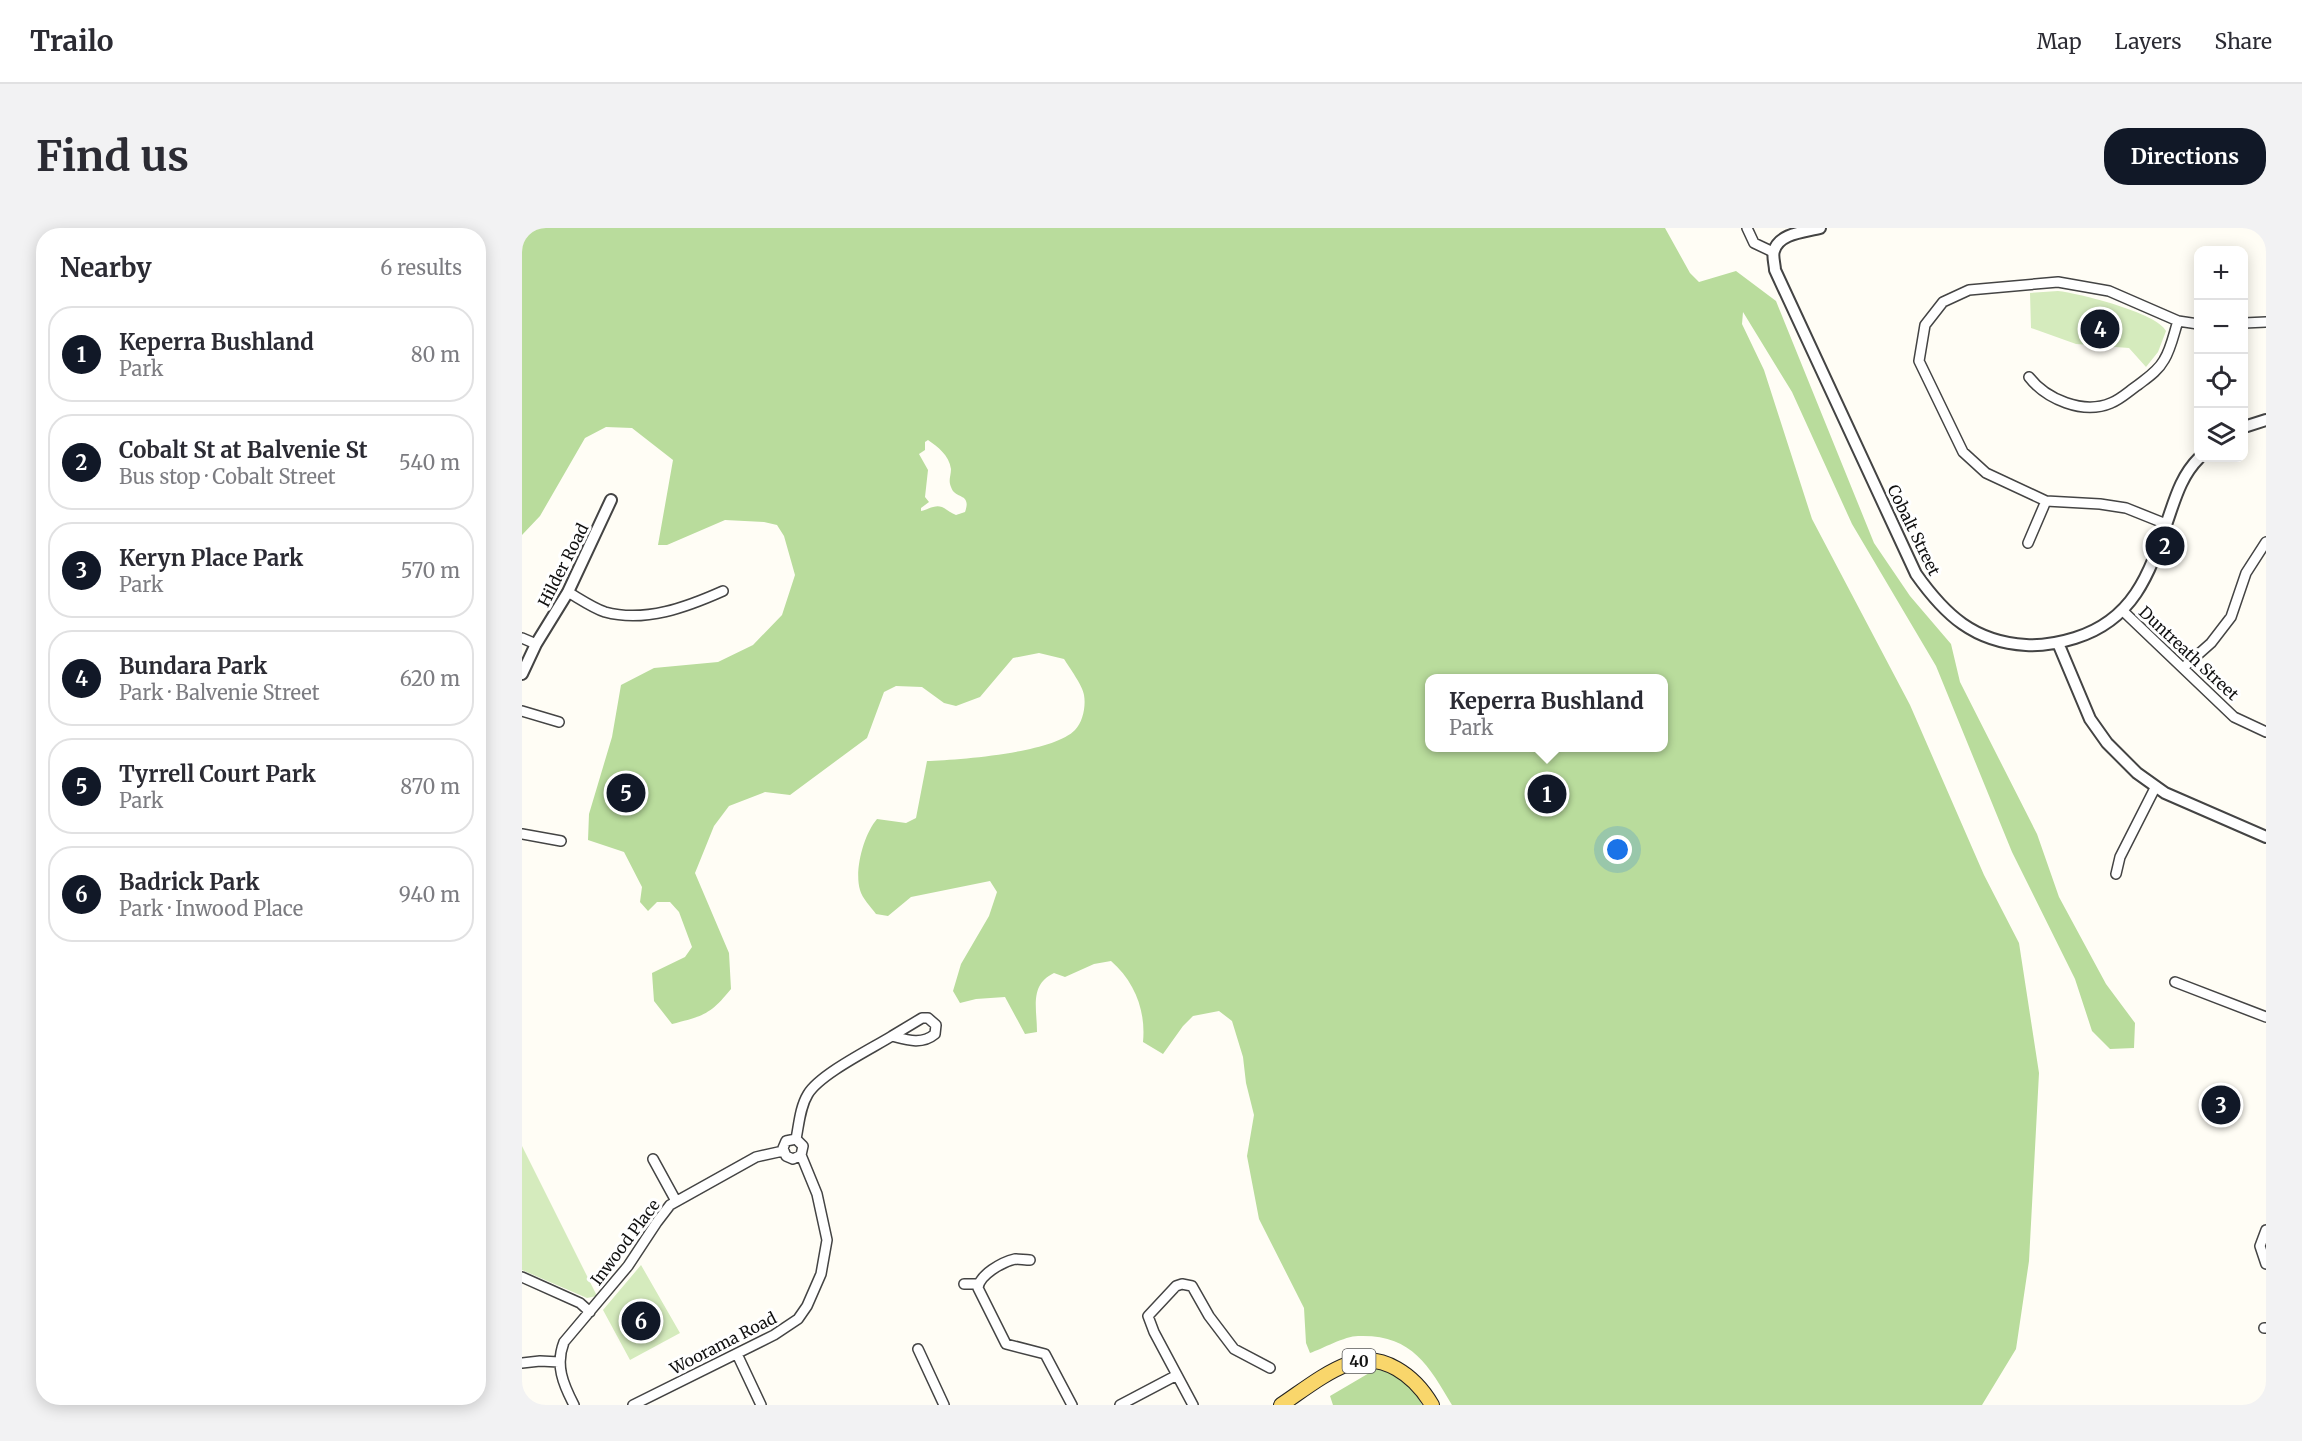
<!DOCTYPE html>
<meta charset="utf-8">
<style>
:root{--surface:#fff;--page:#f2f2f3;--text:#2b2b33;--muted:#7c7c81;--line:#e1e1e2;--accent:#111827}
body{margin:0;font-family:Merriweather,serif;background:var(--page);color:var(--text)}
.controls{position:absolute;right:18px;top:18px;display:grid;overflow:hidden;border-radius:12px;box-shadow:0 3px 15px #0003}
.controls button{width:54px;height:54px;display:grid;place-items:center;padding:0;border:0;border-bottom:2px solid var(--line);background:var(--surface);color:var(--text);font:30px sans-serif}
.you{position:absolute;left:1096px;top:622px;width:21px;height:21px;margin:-15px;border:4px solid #fff;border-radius:50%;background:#1a73e8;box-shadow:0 0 0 9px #1a73e833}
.badge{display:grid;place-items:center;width:39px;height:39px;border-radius:50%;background:var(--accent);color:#fff;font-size:20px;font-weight:700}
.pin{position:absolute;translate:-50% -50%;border:3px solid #fff;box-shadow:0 2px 6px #0006}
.popup{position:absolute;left:903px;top:446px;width:243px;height:78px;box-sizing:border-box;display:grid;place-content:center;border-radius:12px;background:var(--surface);filter:drop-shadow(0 2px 4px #0005);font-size:20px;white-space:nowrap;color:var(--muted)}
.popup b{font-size:22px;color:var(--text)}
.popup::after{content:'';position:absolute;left:50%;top:100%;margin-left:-12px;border:12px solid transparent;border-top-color:var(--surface)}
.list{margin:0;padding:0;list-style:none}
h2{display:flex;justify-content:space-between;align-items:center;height:78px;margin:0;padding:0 24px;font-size:26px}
h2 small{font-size:20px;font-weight:400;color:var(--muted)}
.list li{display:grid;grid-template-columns:39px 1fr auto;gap:18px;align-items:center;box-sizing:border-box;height:96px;margin:0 12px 12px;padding:0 12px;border:2px solid var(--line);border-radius:24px}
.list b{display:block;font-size:22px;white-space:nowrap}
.list p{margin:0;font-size:20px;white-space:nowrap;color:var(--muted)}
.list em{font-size:20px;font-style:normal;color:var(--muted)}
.icon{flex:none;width:33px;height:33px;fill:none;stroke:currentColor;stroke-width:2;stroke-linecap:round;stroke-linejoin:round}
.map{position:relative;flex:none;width:1744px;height:1177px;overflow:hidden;border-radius:24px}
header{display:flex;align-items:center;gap:36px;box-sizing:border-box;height:84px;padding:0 30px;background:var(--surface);border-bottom:2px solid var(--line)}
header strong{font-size:28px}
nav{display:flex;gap:33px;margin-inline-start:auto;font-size:21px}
.intro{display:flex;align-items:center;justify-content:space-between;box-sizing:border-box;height:144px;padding:0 36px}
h1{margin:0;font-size:42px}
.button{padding:15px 27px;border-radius:24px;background:var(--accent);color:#fff;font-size:21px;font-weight:700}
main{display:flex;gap:36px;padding:0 36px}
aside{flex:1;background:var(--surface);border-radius:24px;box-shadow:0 3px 15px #0003}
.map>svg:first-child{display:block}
</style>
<header>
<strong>Trailo</strong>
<nav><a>Map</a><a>Layers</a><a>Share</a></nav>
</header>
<div class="intro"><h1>Find us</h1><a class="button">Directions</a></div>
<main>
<aside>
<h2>Nearby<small>6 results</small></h2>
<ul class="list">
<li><span class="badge">1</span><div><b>Keperra Bushland</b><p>Park</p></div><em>80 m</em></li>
<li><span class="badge">2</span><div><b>Cobalt St at Balvenie St</b><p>Bus stop · Cobalt Street</p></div><em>540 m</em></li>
<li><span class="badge">3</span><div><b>Keryn Place Park</b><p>Park</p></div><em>570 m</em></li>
<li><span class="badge">4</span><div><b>Bundara Park</b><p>Park · Balvenie Street</p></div><em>620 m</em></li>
<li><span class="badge">5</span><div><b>Tyrrell Court Park</b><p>Park</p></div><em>870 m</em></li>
<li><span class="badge">6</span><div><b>Badrick Park</b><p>Park · Inwood Place</p></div><em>940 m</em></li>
</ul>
</aside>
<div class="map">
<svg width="1744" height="1177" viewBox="0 0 1744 1177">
<rect width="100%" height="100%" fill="#fffdf5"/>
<path fill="#d5ebbd" d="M1536,63c20,2 100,22 108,40l-8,21 -12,15 -17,-19 -53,-4 -45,-16 -1,-35z
M0,918l75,150 -10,2 -65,-28z
M119,1037l39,68 -50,27 -27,-50z"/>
<path fill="#b9dc9c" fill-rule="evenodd" d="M0,0h1143l25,45 9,9 37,-11 40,30 98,242 36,53 41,48 9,38 77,152 22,63 47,87 29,39 -1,25 -24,1 -18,-18 -17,-52 -63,-127 -76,-186 -84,-142 -60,-132 -49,-80 -1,12 22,46 48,149 98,186 74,170 35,68 20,130 -10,188 -13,88 -34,56h-530c-24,-41 -41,-71 -94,-69 -13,0 -36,13 -48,17l-4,-10 -2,-35 -45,-89 -12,-63 7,-41 -8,-32 -3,-26 -11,-36 -13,-10 -26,5 -10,10 -20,28 -20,-12c3,-31 -8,-60 -32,-81l-17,3 -29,13 -11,-4c-25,12 -17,35 -17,59l-12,2 -20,-37 -29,2 -16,4 -7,-12 8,-27 28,-48 8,-24 -7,-11 -79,16 -23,19 -12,-2c-5,-7 -14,-16 -16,-24 -6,-20 4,-56 17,-71l29,4 10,-5 11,-57c32,-1 126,-8 148,-31 8,-8 11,-24 9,-35 -1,-9 -15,-28 -20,-36l-25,-6 -26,5 -33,39 -24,9 -12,-3 -22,-16 -26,-1 -12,6 -17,46 -77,57 -25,-3 -36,14 -15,20 -19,47 34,80 2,36c-21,26 -28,27 -59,35l-18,-23 -2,-28 33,-16 7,-10 -13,-35 -9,-10h-13l-9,9 -8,-9 2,-15 -18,-35 -36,-12 1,-26 23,-77 9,-52 33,-17 64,-6 35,-17 29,-30 13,-40 -11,-39 -7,-11 -13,-3 -39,-2 -58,25h-9l15,-85 -41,-32 -26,-1 -21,11 -45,78 -18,19zM406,212c10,7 21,15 23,29 0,7 -3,11 0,18 4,13 21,5 14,25l-9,3c-5,-2 -10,-6 -14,-8 -8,-3 -14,3 -21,4v-3l8,-6 -4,-5 3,-27 -9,-16 6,-4v-8zM908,450h234v70h-234z
M854,1141c22,5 36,16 46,36h-89l-3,-9z"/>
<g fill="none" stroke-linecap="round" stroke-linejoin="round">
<defs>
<path id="minor" d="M1225,0l7,15 19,9
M1722,95l22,-1
M1507,149c17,22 54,38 82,26 10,-4 18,-12 27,-18 9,-7 20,-14 26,-25 7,-11 10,-27 14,-39
M1644,296l-40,-16 -26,-4 -54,-3 -60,-28 -23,-21 -44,-91 6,-36 18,-23 26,-12 89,-8 51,9 69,30 20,3
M1506,315l18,-42
M46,364c12,7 25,16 37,20 40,11 82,-5 118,-21
M1601,383l111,106 32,15
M0,410l14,6
M1662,439l27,-24 20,-26 15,-44 20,-31
M0,483l37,11
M0,606l39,7
M1594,646l4,-17 35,-69
M1653,754l91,35
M400,790h6l8,7 -1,9c-13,11 -28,6 -43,2z
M274,911c3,-15 4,-32 12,-45 12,-20 63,-45 84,-58
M131,931l23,42
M1744,1002l-6,16 6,18
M508,1032c-4,0 -11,-1 -15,-1 -13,3 -36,16 -37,29l28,56 39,10 27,51
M0,1049l58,26 10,9
M442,1056h14
M1742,1100h2
M396,1121l26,56
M215,1126l24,51
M0,1135l18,-2 19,1
M52,1177c-11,-21 -19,-40 -10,-63l64,-76 29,-44 13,-17 86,-48 27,-6
M111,1177l141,-70 24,-16 9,-13 14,-32 6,-34 -10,-46 -16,-39 2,-9 -7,-7 -10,2 -3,7 3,8 7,3 8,-4
M598,1177l57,-30
M671,1177l-39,-73 -6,-16 28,-30 6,-2 10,2 17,30 25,33 36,19"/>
<path id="tertiary" d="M1298,0c-15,4 -41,5 -46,23 -2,5 1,14 1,19l141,304c29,41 58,68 110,71 17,1 33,-2 49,-7 58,-18 74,-63 92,-116 8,-23 14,-46 32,-64
M1722,199l22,-7
M1536,415l32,76 17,24 30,30 28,20 101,44
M0,446l14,-30 32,-52 43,-92"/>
<path id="primary" d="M759,1177c21,-14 43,-32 67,-41 35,-13 67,12 84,41"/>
</defs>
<use href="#minor" stroke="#444" stroke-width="12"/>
<use href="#tertiary" stroke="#444" stroke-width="14"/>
<use href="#primary" stroke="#222" stroke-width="16"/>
<use href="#minor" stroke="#fff" stroke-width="9"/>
<use href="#tertiary" stroke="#fff" stroke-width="10"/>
<use href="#primary" stroke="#f9d66b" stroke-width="14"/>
</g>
<g text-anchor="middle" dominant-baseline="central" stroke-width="6" stroke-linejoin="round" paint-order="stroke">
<rect fill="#fff" stroke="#585858" stroke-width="1.5" x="820.5" y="1121" width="33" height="24" rx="4.5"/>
<g font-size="15" font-weight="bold" fill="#111">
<text x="837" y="1133">40</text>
</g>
<g font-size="16" fill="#111" stroke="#fff">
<text transform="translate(1392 302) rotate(64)">Cobalt Street</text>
<text transform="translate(41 337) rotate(-63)">Hilder Road</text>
<text transform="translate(1667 425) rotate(43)">Duntreath Street</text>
<text transform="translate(103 1014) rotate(-53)">Inwood Place</text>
<text transform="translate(201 1115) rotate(-27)">Woorama Road</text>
</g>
</g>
</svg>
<div class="controls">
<button>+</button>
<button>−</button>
<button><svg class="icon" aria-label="locate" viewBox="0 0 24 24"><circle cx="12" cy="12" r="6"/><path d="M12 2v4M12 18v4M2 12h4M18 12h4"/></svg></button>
<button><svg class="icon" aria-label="layers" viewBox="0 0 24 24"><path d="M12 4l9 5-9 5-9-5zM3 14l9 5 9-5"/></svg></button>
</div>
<div class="you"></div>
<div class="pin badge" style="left:1025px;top:566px">1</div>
<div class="popup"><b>Keperra Bushland</b>Park</div>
<div class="pin badge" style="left:1643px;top:318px">2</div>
<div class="pin badge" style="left:1699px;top:877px">3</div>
<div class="pin badge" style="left:1578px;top:101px">4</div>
<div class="pin badge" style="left:104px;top:565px">5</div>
<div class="pin badge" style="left:119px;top:1093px">6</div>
</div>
</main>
